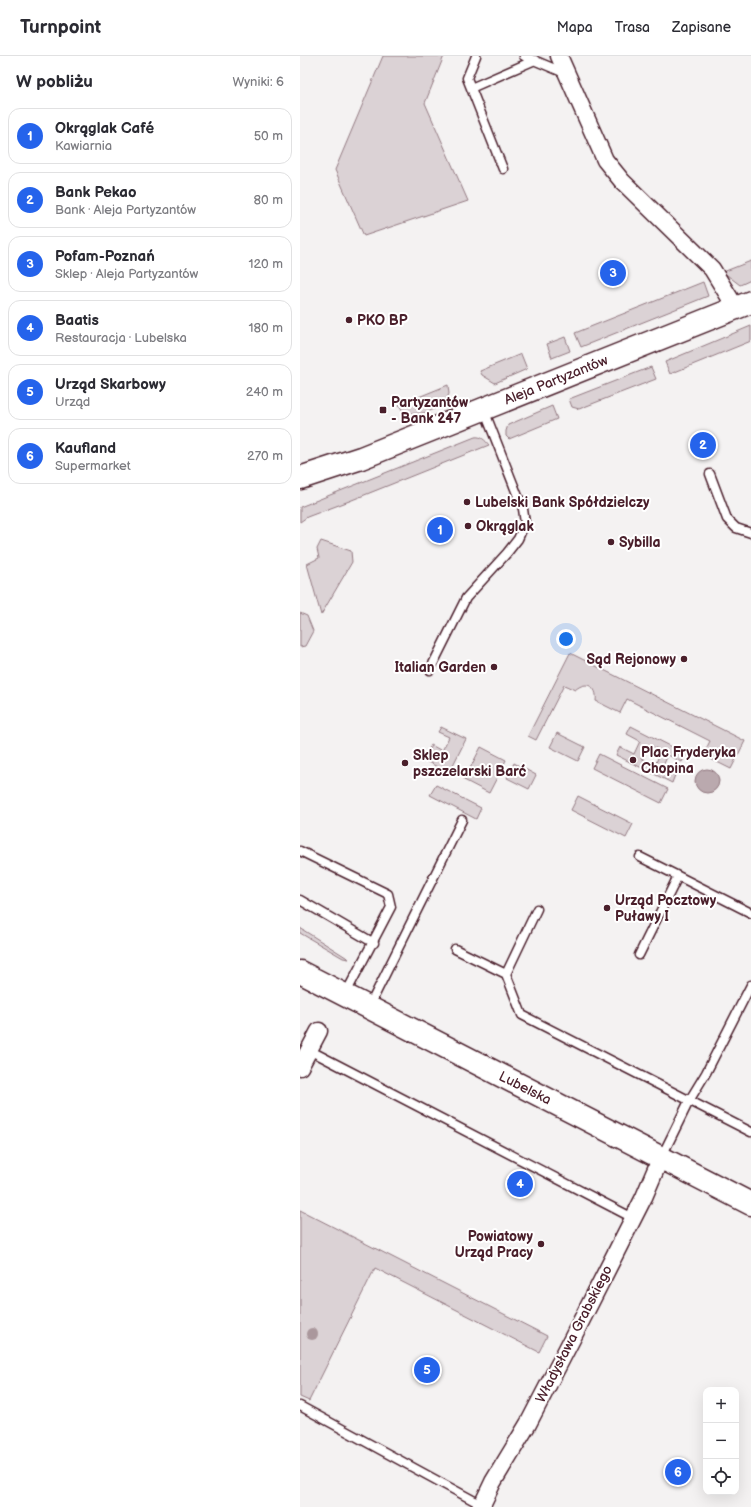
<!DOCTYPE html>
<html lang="pl">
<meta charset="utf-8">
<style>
:root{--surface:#fff;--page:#f2f2f3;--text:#2b2b33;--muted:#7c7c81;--line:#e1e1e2;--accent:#2563eb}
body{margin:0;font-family:"Balsamiq Sans",sans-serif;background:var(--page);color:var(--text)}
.controls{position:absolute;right:12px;bottom:12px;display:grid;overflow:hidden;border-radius:8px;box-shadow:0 4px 16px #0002}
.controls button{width:36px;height:36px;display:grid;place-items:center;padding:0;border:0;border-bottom:1px solid var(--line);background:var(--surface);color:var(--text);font:20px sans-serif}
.you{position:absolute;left:266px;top:583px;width:14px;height:14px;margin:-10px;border:3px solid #fff;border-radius:50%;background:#1a73e8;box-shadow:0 0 0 6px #1a73e833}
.badge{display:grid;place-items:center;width:26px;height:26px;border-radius:50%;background:var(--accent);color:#fff;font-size:13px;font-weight:700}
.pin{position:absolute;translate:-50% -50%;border:2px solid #fff;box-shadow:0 1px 4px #0006}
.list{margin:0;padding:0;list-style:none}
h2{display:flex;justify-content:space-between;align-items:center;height:52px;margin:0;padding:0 16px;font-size:17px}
h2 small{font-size:13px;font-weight:400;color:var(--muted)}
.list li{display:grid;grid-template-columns:26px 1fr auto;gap:12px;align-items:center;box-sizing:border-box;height:56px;margin:0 8px 8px;padding:0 8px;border:1px solid var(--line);border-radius:12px}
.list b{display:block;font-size:15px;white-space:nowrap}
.list p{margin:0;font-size:13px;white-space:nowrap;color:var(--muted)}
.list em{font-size:13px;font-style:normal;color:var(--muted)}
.icon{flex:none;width:22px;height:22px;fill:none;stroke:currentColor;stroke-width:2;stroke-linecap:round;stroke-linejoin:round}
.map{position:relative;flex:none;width:451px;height:1451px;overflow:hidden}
header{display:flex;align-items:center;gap:24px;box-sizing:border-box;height:56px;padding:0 20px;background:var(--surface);border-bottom:1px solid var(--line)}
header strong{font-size:19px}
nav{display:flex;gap:22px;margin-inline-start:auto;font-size:14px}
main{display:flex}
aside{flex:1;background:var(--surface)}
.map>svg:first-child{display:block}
</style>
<header>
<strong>Turnpoint</strong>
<nav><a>Mapa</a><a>Trasa</a><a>Zapisane</a></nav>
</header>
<main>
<aside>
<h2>W pobliżu<small>Wyniki: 6</small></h2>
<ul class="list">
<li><span class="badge">1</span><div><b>Okrąglak Café</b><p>Kawiarnia</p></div><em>50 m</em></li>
<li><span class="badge">2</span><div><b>Bank Pekao</b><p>Bank · Aleja Partyzantów</p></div><em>80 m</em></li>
<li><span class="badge">3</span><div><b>Pofam-Poznań</b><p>Sklep · Aleja Partyzantów</p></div><em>120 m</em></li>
<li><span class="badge">4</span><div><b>Baatis</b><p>Restauracja · Lubelska</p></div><em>180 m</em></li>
<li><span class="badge">5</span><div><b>Urząd Skarbowy</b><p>Urząd</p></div><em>240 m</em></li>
<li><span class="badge">6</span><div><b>Kaufland</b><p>Supermarket</p></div><em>270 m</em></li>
</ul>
</aside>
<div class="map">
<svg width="451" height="1451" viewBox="0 0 451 1451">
<rect width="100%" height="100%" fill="#f4f2f2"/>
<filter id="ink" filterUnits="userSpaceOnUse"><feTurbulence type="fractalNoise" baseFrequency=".025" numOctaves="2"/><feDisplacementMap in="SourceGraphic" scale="8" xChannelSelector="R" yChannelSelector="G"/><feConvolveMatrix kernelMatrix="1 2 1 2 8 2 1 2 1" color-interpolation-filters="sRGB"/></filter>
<g filter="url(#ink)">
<path fill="#dbd2d5" stroke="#927880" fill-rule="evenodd" d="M83,0h61l-19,47 43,98 -104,35 -29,-66z
M451,205v19l-11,5 -17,-13z
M403,226l5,14 -127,51 -6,-14z
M451,270v15l-81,33 -5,-12z
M265,281l5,14 -18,7 -5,-14z
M221,298l6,15 -32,14 -13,-8 -2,-4z
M351,311l5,12 -77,30 -7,-2 -3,-8z
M148,329l1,9 -5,10c-15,8 -24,13 -41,7l-4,-6z
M252,350l5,13 -48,20 -3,-3v-5l2,-6z
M175,381c6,-1 10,3 14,8l-137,55 -45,17 -7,5v-15z
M21,485l30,10 1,11 -31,53 -14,-51 12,-6 -2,-9z
M0,557l7,3 6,15 -8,15 -5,1z
M270,597l175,88 -14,28 -28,-14 7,-14 -83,-42 -7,14 -24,-12c2,-15 -10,-21 -21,-11l-11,-5 -28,55 -8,-4z
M331,670l55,28 -4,8 -14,-7 -6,13 13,7 -3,8 -56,-28 4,-8 14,7 6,-13 -13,-7zM348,688l13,7 -6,14 -14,-7z
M141,671l25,12 -17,34 -25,-13 7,-15 11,6 7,-14 -11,-5z
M257,677l28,14 -7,14 -28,-14z
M181,691l25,13 -17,33 -25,-13z
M299,698l69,35 -7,14 -69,-35z
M214,707l22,12 -7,14 -22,-11z
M136,729l45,23 -5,11 -46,-24z
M278,740l55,28 -7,14 -55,-28z
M0,872l49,31 -6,-1 -43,-25z
M0,1154l247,126 -8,16 -164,-84 -66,133 -9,-4z"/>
<path fill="#baa9ae" stroke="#8d727a" d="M395 725a12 12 0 1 1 24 0a12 12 0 1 1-24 0Z"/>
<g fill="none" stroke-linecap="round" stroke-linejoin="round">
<defs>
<path id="lane" d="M176,0l-9,22 36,91
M224,0l43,18
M171,32l64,-28
M410,418l17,45 9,9 15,5
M130,614l36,-72 41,-45 11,-14 7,-16 -2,-14 -39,-99
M0,795l88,43 3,13 -46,88
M340,801l38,19
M0,844l74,43
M237,853l-31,65 16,41 229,117
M155,893l51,25
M339,899l39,-79 73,37
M69,951l93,-187
M9,994l324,168
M362,1100l27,-55 17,-28 45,-88
M0,1350l182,99"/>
<path id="street" d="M259,0l46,104 17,21 90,88 24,39
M0,1011l19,-36
M181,1451l12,-25 35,-58 44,-85 72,-142 17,-40"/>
<path id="secondary" d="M0,422l61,-20 390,-156
M0,916l451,232"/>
</defs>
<use href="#lane" stroke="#4a1f2b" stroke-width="11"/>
<use href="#street" stroke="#4a1f2b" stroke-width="19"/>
<use href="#secondary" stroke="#4a1f2b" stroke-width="25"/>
<use href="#lane" stroke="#fff" stroke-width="8"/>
<use href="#street" stroke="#fff" stroke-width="16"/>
<use href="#secondary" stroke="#fff" stroke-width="22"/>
</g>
<circle fill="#aa979c" cx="12" cy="1278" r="6"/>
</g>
<g fill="#4a1f2b" stroke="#fff" stroke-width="1.5">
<circle cx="49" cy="264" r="4"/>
<rect x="79" y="350" width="8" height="8" rx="2"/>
<circle cx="167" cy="446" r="4"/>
<circle cx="168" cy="470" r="4"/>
<circle cx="311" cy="486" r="4"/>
<circle cx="384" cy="603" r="4"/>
<circle cx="194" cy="611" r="4"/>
<circle cx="333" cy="704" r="4"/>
<circle cx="105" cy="707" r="4"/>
<circle cx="307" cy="852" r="4"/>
<circle cx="241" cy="1188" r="4"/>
</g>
<g text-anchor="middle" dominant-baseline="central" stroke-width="4" stroke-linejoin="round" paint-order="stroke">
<g font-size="14" font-weight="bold" fill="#4a1f2b" stroke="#fff" text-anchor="start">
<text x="57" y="264">PKO BP</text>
<text x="91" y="346">Partyzantów<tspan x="91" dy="16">- Bank 247</tspan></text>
<text x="175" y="446">Lubelski Bank Spółdzielczy</text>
<text x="176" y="470">Okrąglak</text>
<text x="319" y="486">Sybilla</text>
<text x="376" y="603" text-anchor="end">Sąd Rejonowy</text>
<text x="186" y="611" text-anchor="end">Italian Garden</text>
<text x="341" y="696">Plac Fryderyka<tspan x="341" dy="16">Chopina</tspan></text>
<text x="113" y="699">Sklep<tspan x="113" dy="16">pszczelarski Barć</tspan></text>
<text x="315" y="844">Urząd Pocztowy<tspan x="315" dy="16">Puławy I</tspan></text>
<text x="233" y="1180" text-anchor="end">Powiatowy<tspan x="233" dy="16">Urząd Pracy</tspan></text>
</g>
<g font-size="14" fill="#4a1f2b" stroke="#fff">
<text transform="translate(256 324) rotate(-22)">Aleja Partyzantów</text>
<text transform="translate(225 1032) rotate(27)">Lubelska</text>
<text transform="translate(274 1278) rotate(-63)">Władysława Grabskiego</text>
</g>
</g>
</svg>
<div class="controls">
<button>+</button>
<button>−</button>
<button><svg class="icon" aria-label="locate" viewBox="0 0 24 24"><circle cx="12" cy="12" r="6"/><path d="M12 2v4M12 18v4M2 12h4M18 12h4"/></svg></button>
</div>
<div class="you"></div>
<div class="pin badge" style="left:140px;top:474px">1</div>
<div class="pin badge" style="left:403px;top:389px">2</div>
<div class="pin badge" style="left:313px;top:217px">3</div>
<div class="pin badge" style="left:220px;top:1128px">4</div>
<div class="pin badge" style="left:127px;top:1314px">5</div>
<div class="pin badge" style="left:378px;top:1416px">6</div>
</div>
</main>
